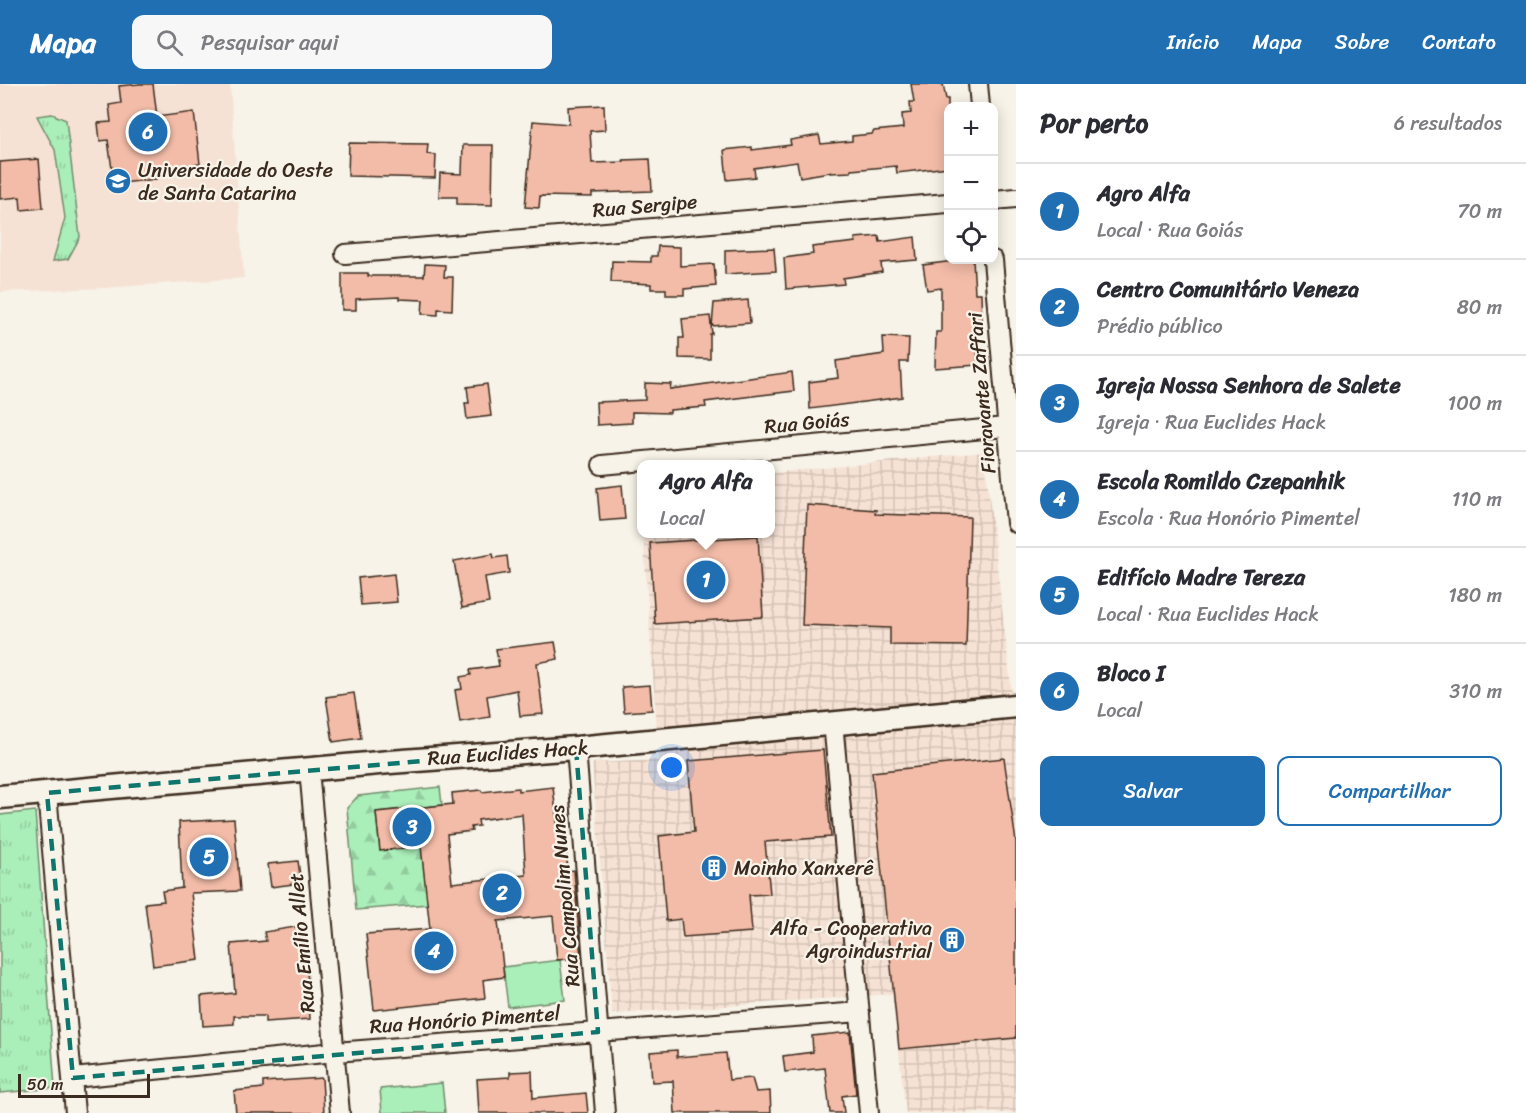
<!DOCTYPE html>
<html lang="pt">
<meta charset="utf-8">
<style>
:root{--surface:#fff;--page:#f7f7f7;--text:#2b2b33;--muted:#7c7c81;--line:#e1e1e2;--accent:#1f6fb2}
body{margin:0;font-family:Sriracha,sans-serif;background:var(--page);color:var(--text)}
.controls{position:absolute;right:18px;top:18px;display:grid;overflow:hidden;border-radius:12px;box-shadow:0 3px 15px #0003}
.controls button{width:54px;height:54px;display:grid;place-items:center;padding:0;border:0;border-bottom:2px solid var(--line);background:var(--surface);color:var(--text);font:30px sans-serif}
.scale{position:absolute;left:18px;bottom:15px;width:132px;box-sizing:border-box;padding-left:6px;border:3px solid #3b2a1e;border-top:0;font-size:16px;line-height:21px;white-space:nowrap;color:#3b2a1e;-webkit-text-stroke:4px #f7f3e8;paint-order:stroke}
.you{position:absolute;left:672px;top:684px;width:21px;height:21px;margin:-15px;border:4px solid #fff;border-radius:50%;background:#1a73e8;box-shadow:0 0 0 9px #1a73e833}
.badge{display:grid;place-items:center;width:39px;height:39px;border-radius:50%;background:var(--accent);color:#fff;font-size:20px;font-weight:700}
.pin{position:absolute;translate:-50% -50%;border:3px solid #fff;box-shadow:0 2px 6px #0006}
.popup{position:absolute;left:637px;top:376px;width:138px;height:78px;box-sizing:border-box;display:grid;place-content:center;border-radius:12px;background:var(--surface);filter:drop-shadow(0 2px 4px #0005);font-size:20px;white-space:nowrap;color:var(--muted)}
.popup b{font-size:22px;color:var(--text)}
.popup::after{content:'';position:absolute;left:50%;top:100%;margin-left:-12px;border:12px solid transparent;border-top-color:var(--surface)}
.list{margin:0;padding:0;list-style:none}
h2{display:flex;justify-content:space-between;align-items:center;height:78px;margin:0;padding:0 24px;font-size:26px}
h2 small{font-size:20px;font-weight:400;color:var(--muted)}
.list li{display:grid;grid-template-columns:39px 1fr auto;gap:18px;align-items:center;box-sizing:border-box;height:96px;padding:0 24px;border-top:2px solid var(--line)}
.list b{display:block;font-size:22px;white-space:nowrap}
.list p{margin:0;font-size:20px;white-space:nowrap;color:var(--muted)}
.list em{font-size:20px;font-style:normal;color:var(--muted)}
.actions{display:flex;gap:12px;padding:18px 24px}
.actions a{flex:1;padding:14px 0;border:2px solid var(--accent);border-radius:12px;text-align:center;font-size:21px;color:var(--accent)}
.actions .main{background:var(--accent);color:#fff}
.icon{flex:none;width:33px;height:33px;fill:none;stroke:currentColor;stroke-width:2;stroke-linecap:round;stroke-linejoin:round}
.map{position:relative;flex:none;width:1016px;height:1029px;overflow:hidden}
header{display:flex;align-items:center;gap:36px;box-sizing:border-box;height:84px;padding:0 30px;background:var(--accent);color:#fff}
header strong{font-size:28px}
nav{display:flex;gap:33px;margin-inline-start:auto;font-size:21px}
.search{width:420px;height:54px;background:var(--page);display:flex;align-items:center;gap:15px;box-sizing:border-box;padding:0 21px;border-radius:12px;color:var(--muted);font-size:22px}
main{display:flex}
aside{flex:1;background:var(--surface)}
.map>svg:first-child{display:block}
</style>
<header>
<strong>Mapa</strong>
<div class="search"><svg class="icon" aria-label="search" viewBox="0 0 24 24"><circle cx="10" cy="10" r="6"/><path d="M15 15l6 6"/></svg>Pesquisar aqui</div>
<nav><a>Início</a><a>Mapa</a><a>Sobre</a><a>Contato</a></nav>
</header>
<main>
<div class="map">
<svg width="1016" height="1029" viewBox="0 0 1016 1029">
<defs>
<pattern id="industrial-grid" width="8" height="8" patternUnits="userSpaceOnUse" patternTransform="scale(1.5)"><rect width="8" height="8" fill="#f6e2d5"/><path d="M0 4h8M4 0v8" fill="none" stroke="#d4c2b6"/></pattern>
<pattern id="grass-tufts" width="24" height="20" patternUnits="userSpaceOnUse" patternTransform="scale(1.5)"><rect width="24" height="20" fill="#aaeeb9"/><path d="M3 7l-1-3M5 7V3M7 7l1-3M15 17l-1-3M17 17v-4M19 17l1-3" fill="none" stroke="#93cc9f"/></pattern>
<pattern id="forest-firs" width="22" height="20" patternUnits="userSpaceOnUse" patternTransform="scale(1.5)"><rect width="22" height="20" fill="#aaeeb9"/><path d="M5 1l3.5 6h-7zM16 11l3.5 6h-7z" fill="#93cc9f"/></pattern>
</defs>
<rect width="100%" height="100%" fill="#f7f3e8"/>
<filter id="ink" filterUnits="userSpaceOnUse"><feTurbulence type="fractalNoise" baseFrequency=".0167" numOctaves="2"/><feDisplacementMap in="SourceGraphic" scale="12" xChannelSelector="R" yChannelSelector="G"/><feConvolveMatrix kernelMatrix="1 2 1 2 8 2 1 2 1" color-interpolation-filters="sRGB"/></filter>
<g filter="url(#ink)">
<path fill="#f6e2d5" d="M0,0h230l14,194 -139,10 -105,4z"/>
<path fill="url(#industrial-grid)" d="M984,368l32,277v384h-110l-14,-119 -280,20 -20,-251 67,-3 -16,-226h128v-61z"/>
<path fill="url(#grass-tufts)" stroke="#728c6c" stroke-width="1.5" d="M52,30l14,6 14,117 -12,22 -15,2 12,-43 -10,-68 -18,-34z
M35,727l20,277 -55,5v-278z"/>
<path fill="url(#forest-firs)" stroke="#728c6c" stroke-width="1.5" d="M440,703l2,18 -66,7 4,39 41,-5 7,58 -72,6 -9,-102 11,-12z"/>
<path fill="#aaeeb9" stroke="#728c6c" stroke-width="1.5" d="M560,876l5,40 -57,7 -5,-40z
M442,999l3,30h-63l-2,-24z"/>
<path fill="#f3bca8" stroke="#3b2a1e" stroke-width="1.5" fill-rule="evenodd" d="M139,0h14l4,33 37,-5 6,52 -45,5 1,10 -42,5 -6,-44 -8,1 -2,-18 13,-1 -2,-17 12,-2 -2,-17z
M911,0h32l3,15h2v68l-51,6 -1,-7 -45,4v2l-21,1v-1l-30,5 -3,-15 -43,6 1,9 -28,3 -3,-30 28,-3v3l39,-5 -1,-5 29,-5 2,9 31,-3v-5l20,-2 2,-3 29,-3 -1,-14 9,-1 -1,-11h4z
M604,21l1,25 -15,1 2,32 32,-1 -1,-2 27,-1 2,32 -60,2v4l-52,-1 -1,12 -14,-1 8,-86 36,3 -1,-17z
M349,59l79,1 -1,10 9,1 -1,23 -87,-2z
M463,61h30l-1,60 -35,-1v-7h-18l1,-24 22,1z
M39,75l4,49 -22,2 -1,-13 -20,2v-37z
M879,152l1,6 35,-5 2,23 -36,3 1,9 -39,6 1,6 -58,5 -2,-31 29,-4 -1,-7 44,-5 -1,-4z
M658,162l22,1v19l34,-2 2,22 -32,3v6h-18v-6h-15v-5l-40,-2 1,-21 39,1v-6h6z
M774,164l2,23 -51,3v-24z
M962,176h11l2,33h6l1,30h-6l2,42 -43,3 1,-36h5v-44l-14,2 -4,-25z
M425,180l20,1 -1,12h9l-1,33 -14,-1v6l-16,-1 1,-14 -24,-1v-2l-43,2v11h-14v-37h26v3h56z
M748,216l2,23 -38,3 2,-23z
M710,232l2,18h-2v25l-31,-1v-20h5l-2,-19z
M883,253l26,1 -1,24h-8l2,35 -92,12 -1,-27 29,-4 -2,-17 48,-7z
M792,288l2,19 -89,11 1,5 -36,3v3l-38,-1v11l-35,2 -1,-23 49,-2v-17l26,1 -1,5z
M487,300l4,32 -24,3 -2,-16h4l-2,-16z
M622,401l3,34 -25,2 -3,-33z
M807,421l69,5 -1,4 95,3 -4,129 -76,-1v-17l-88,-3z
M758,452l5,81 -108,7 -5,-81z
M493,470l1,4 13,-2 2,17 -24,4 4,26 -27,5 -8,-47z
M394,490l3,28 -36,3 -3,-27z
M555,558l3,17 -21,4 6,51 -23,2 -3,-26 -30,6 3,21 -30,5 -5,-32 7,-1 -2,-12 11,-2 -1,-5 29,-4 -3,-17z
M650,601l2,25 -28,2 -2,-25z
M354,609l7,45 -28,4 -7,-45z
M823,666l8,87 -66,5 5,52 -21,1 3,37 -69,5 -2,-18 -15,2 -7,-85 35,-4 -6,-71z
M1004,674l12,84v196l-117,11 -27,-277z
M553,703l5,43 6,-1 4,42 6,-1 7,88 -24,2 -4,-44 -55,5 6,56 -21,3 2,18 -111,12 -8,-76 64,-5 -9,-83 -41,5 -4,-39 77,-8 -1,-11 29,-3 1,2 36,-4v3zM522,730l4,61 -74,8 -5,-49 25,-3 -1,-4 8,-1 -1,-6z
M234,735l6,72 -49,2 8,67 -46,6 -8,-63 19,-2 -2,-10 20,-3 -3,-66z
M298,777l3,22 -30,4 -3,-23z
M301,842l6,43 3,50 -45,3v-6h-31v8l-31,2 -2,-30 34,-3 -4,-49 35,-3 -2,-9z
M850,948l6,62 -14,2 2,17h-14l-5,-45 -40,4 -2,-16 30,-4 -1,-16z
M677,966v7l49,-4 3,27 23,-2 4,14 14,-1 1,22h-96l-2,-32 -21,1 -2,-30z
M532,987l1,27 53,-5 2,20h-109l-2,-34 33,-2v-5z
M322,994l2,35h-88l-2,-22 29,-3v-6z"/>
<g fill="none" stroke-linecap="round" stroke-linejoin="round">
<defs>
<path id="minor" d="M978,0l2,22
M994,116l22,-2
M345,170l603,-51
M993,176l23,263
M602,381l414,-39
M833,638l36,391
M576,664l29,365
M309,685l31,344
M47,709l28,320
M73,994l262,-26 525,-40"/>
<path id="major" d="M0,713l390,-35 186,-14 440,-42"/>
</defs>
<use href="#minor" stroke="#3b2a1e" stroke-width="22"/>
<use href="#major" stroke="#3b2a1e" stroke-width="27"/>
<use href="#minor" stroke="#f7f3e8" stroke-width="18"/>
<use href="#major" stroke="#f7f3e8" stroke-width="22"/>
</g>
</g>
<path fill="none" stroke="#0f766e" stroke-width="4.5" stroke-dasharray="12 8" stroke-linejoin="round" d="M576,664l22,284 -525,46 -26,-285z"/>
<defs>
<symbol id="university-disc" viewBox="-11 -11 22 22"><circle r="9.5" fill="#1f6fb2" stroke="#f7f3e8"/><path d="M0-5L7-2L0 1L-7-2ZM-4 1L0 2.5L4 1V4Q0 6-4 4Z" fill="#fff"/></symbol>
<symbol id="building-disc" viewBox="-11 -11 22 22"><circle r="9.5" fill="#1f6fb2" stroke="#f7f3e8"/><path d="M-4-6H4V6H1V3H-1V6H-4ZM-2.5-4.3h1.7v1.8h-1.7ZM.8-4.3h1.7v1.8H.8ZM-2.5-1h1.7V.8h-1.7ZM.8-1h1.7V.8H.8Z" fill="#fff"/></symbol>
</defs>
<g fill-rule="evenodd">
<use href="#university-disc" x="103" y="82" width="30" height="30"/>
<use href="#building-disc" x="699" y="769" width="30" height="30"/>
<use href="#building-disc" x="937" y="841" width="30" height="30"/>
</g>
<g text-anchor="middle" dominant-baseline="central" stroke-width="4.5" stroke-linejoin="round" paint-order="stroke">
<g font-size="20" fill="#3b2a1e" stroke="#f7f3e8" text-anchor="start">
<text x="138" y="86">Universidade do Oeste<tspan x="138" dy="23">de Santa Catarina</tspan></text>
<text x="734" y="784">Moinho Xanxerê</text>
<text x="932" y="844" text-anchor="end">Alfa - Cooperativa<tspan x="932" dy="23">Agroindustrial</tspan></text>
</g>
<g font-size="20" fill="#3b2a1e" stroke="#f7f3e8">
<text transform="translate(645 122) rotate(-5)">Rua Sergipe</text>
<text transform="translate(982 309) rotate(-95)">Fioravante Zaffari</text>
<text transform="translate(807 339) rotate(-5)">Rua Goiás</text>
<text transform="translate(508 669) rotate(-4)">Rua Euclides Hack</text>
<text transform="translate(565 812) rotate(-95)">Rua Campolim Nunes</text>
<text transform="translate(302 859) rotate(-95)">Rua Emílio Allet</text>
<text transform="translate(465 936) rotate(-4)">Rua Honório Pimentel</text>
</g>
</g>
</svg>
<div class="controls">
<button>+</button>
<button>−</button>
<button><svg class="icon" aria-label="locate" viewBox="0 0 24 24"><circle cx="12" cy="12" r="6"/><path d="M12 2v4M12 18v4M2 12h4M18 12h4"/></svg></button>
</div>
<div class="scale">50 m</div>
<div class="you"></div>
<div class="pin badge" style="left:706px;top:496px">1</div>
<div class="popup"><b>Agro Alfa</b>Local</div>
<div class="pin badge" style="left:502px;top:809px">2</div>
<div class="pin badge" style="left:412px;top:743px">3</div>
<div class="pin badge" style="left:434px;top:867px">4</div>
<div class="pin badge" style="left:209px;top:773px">5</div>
<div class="pin badge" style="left:148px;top:48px">6</div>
</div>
<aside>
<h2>Por perto<small>6 resultados</small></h2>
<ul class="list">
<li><span class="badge">1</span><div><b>Agro Alfa</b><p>Local · Rua Goiás</p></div><em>70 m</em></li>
<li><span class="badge">2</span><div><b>Centro Comunitário Veneza</b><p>Prédio público</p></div><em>80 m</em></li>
<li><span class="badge">3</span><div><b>Igreja Nossa Senhora de Salete</b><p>Igreja · Rua Euclides Hack</p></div><em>100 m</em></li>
<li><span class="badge">4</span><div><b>Escola Romildo Czepanhik</b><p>Escola · Rua Honório Pimentel</p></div><em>110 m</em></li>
<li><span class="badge">5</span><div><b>Edifício Madre Tereza</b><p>Local · Rua Euclides Hack</p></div><em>180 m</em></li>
<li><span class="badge">6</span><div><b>Bloco I</b><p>Local</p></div><em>310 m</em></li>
</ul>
<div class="actions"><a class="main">Salvar</a><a>Compartilhar</a></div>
</aside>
</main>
